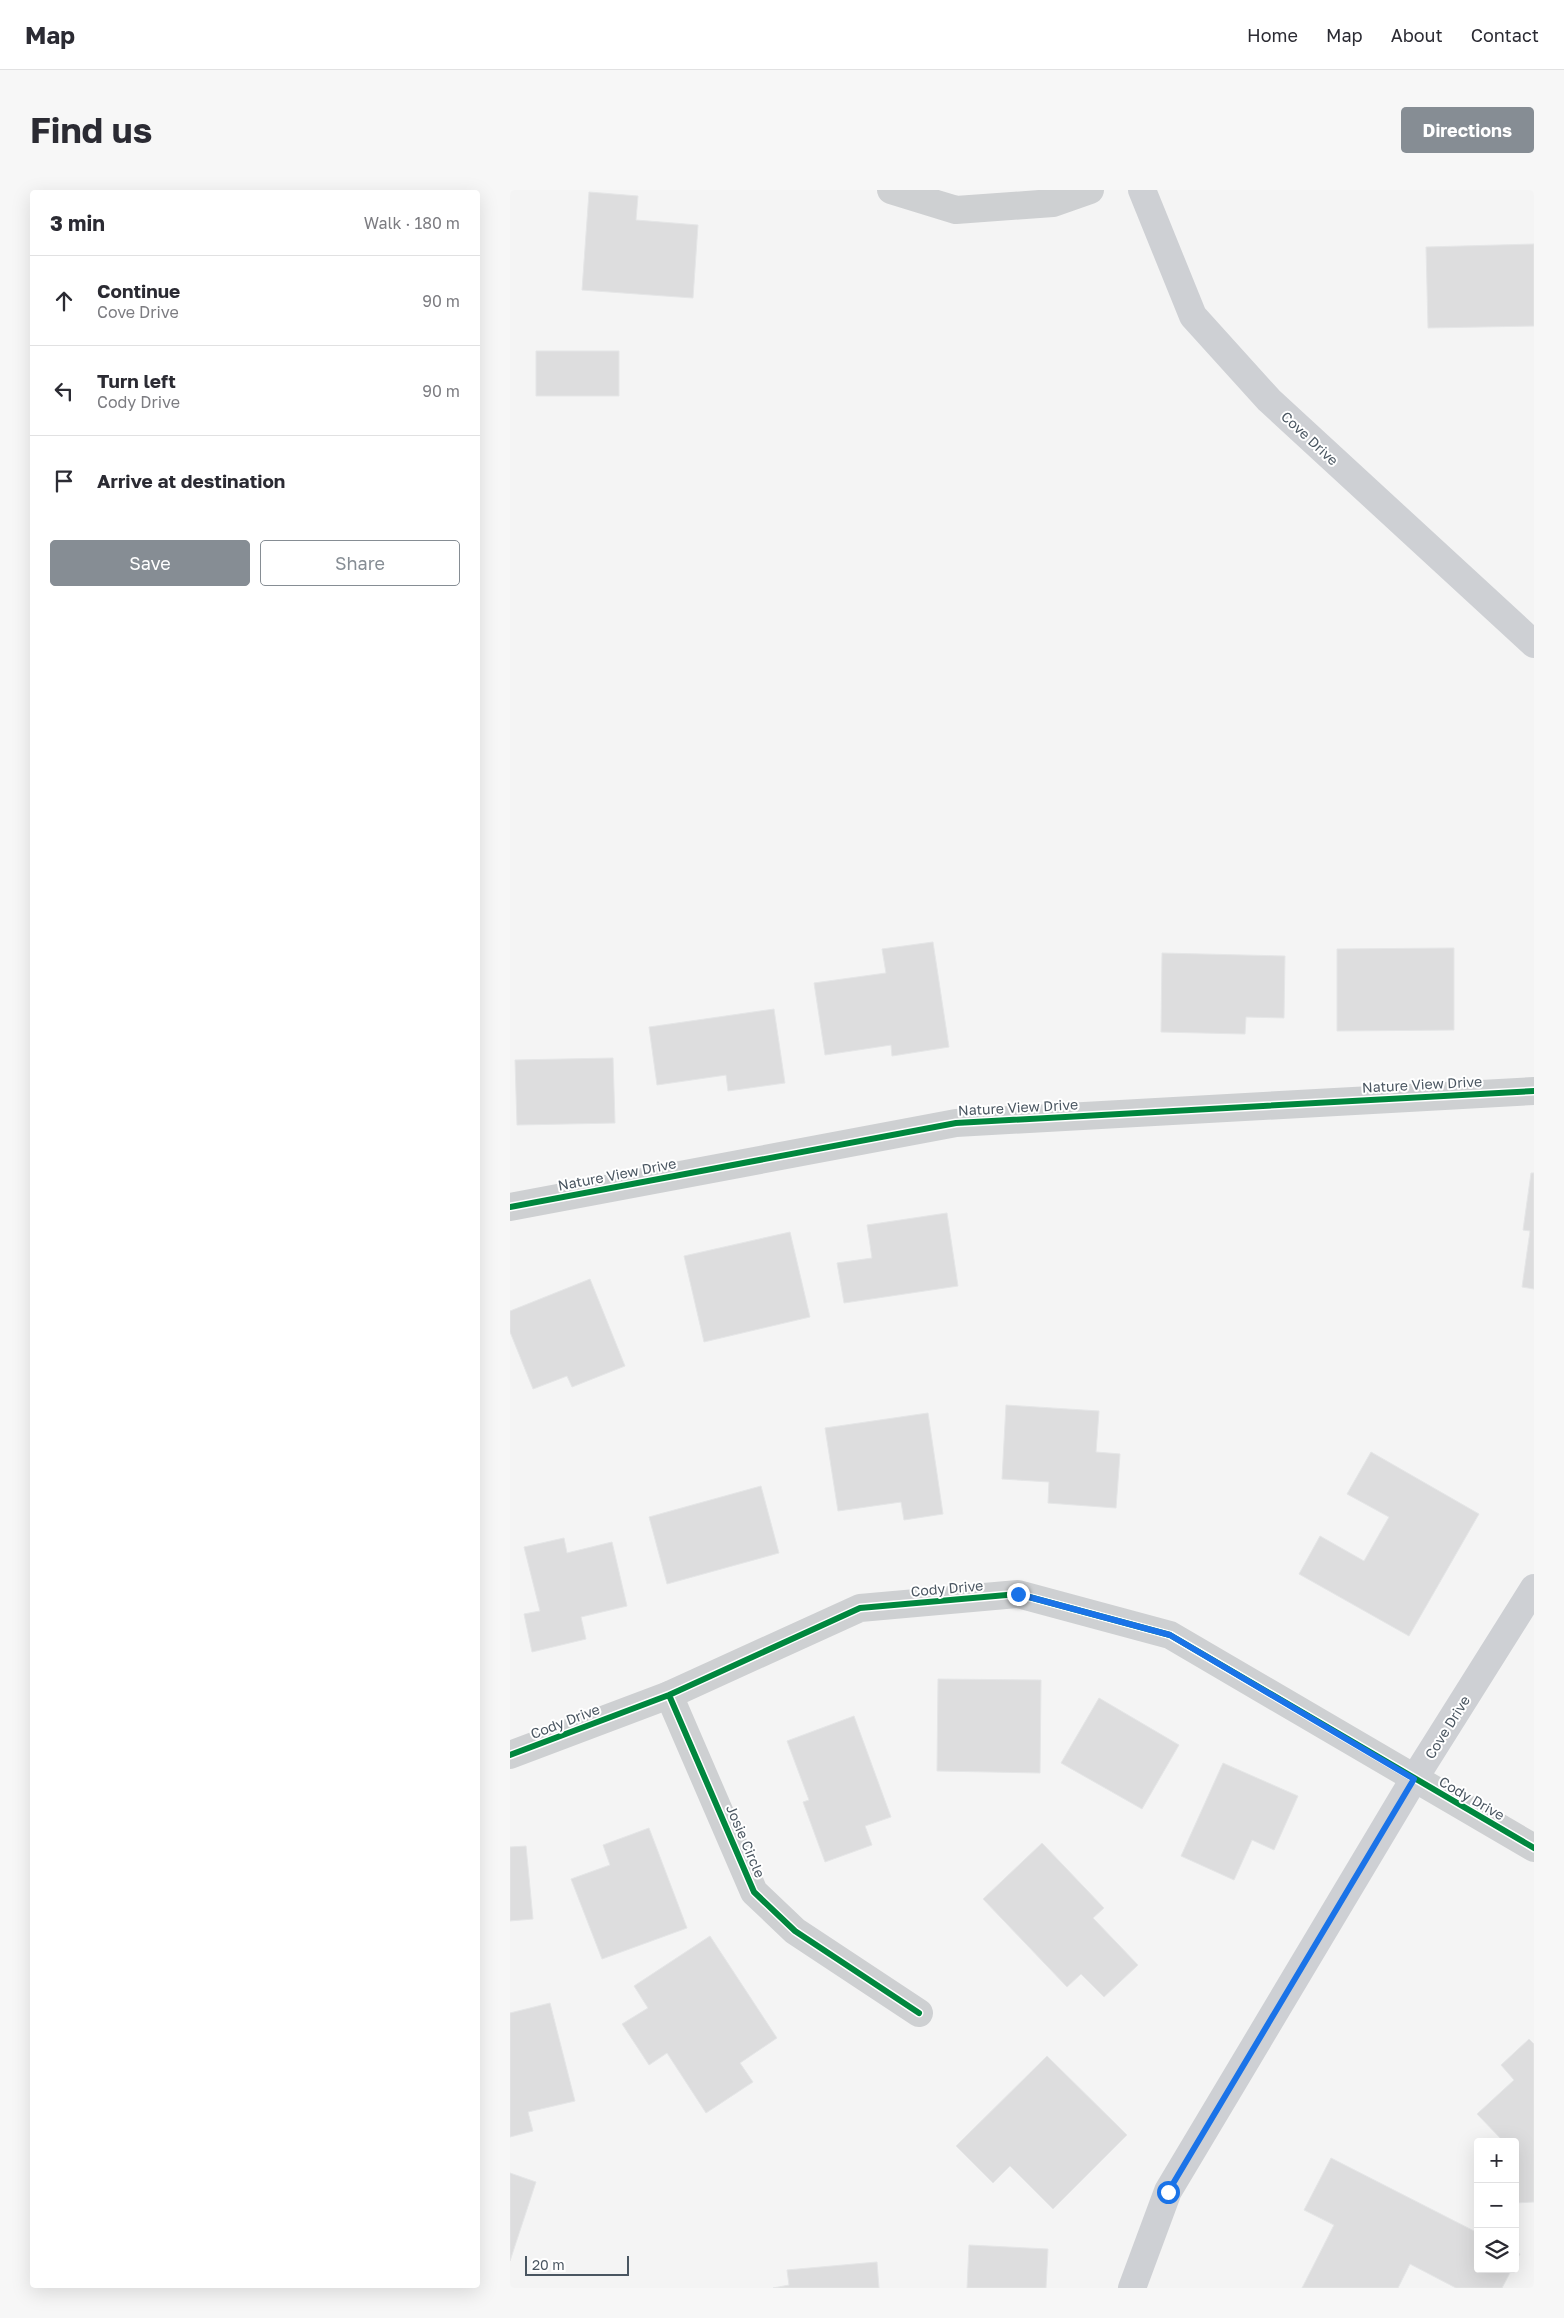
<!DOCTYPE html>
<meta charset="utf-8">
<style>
:root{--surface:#fff;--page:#f7f7f7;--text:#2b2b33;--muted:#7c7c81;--line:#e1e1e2;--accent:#868d94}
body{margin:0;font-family:"Golos Text",sans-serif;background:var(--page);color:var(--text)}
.controls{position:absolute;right:15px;bottom:15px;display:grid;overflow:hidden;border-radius:5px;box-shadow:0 5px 20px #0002}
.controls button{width:45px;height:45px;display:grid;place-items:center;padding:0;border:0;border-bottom:1px solid var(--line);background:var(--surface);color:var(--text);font:25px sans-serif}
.scale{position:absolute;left:15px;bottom:12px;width:104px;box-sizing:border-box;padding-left:5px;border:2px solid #4a5661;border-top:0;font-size:14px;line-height:18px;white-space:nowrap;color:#4a5661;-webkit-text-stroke:4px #fff;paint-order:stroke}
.stop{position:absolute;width:15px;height:15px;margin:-11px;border:4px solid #1a73e8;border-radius:50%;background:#fff}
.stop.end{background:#1a73e8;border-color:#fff;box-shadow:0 1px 5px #0008}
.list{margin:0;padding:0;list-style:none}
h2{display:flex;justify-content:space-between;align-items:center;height:65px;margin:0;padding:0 20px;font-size:21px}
h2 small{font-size:16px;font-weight:400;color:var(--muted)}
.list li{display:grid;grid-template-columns:32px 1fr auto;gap:15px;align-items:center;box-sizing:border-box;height:90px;padding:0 20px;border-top:1px solid var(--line)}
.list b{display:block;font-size:19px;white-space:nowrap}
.list p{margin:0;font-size:16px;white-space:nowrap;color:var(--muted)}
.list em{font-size:16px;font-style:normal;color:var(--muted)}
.actions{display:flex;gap:10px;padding:15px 20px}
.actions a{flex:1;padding:11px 0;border:1px solid var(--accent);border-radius:5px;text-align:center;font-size:18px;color:var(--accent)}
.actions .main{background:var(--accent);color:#fff}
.icon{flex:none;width:28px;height:28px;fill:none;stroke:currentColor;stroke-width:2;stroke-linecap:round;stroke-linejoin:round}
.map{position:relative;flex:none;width:1024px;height:2098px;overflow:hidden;border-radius:5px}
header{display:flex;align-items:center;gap:30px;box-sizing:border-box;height:70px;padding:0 25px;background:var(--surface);border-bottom:1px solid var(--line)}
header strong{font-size:24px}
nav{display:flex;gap:28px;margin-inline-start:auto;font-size:18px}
.intro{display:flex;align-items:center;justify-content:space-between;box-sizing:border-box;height:120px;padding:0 30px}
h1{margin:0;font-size:35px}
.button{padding:12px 22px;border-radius:5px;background:var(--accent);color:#fff;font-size:18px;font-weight:700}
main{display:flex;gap:30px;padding:0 30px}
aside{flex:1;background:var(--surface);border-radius:5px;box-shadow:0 5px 20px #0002}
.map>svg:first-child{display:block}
</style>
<header>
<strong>Map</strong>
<nav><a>Home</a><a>Map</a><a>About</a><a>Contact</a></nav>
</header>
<div class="intro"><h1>Find us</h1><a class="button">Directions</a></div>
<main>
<aside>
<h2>3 min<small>Walk · 180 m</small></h2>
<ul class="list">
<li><svg class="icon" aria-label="ahead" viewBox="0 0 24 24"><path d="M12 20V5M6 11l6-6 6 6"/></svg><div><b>Continue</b><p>Cove Drive</p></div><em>90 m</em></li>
<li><svg class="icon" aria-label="left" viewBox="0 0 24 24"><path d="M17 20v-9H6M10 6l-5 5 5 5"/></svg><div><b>Turn left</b><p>Cody Drive</p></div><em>90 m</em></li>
<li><svg class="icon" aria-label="arrive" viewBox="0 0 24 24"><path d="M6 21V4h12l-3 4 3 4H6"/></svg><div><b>Arrive at destination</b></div></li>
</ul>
<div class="actions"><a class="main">Save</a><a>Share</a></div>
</aside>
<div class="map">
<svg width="1024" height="2098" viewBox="0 0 1024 2098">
<rect width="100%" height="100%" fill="#f4f4f4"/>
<path fill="#ddddde" stroke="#e5e6e7" d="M79,2l49,4 -2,24 62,5 -5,73 -111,-8z
M1024,54v82l-106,2 -2,-81z
M26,161h83v45h-83z
M423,752l16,105 -57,9 -1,-11 -66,10 -11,-72 72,-10 -4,-24z
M944,758v82l-117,1v-82z
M652,763l123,3 -1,62 -38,-1 -1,17 -84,-2z
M264,819l11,74 -57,8 -2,-16 -69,10 -8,-58z
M103,868l2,65 -98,2 -2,-65z
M1021,983h3v116l-12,-2 8,-56 -7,-1z
M437,1023l11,73 -114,17 -7,-40 35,-5 -5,-33z
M280,1042l20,85 -106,25 -20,-86z
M80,1089l35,87 -53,21 -5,-11 -34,13 -23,-57v-21z
M496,1215l93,6 -3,41 24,2 -4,54 -68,-5 1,-21 -47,-3z
M418,1223l15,101 -39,6 -3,-18 -63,9 -13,-83z
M861,1262l108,62 -70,122 -110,-62 21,-38 44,25 25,-44 -42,-23z
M251,1296l18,67 -112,31 -18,-67z
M54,1348l3,15 45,-11 15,64 -46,11 5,22 -54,13 -8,-38 16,-3 -16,-64z
M428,1489l103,1 -1,93 -103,-2z
M589,1508l80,47 -37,64 -81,-46z
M344,1526l37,101 -26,9 7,19 -47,17 -22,-60 6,-2 -22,-59z
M713,1573l75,33 -24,54 -22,-10 -18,40 -53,-24z
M139,1638l38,100 -85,31 -31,-80 39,-14 -7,-20z
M532,1653l62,65 -11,10 45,47 -34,32 -23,-23 -14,13 -84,-88z
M16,1656l7,73 -23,2v-74z
M200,1746l67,102 -37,25 13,19 -47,31 -39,-60 -18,12 -27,-41 26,-16 -14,-22z
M40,1813l25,98 -47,11 5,19 -23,6v-124z
M1019,1849l5,5v158l-19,1v-61h-11l-27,-28 37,-34 -13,-15z
M537,1866l80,79 -74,74 -43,-43 -17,17 -37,-37z
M821,1968l147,75v36h34l-10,19h-46l-46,-24 -12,24h-96l32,-63 -30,-15z
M0,1983l26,9 -26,79z
M459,2055l79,4 -2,39h-79z
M1005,2062l5,2 -5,8z
M367,2072l2,26h-106l16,-3 -2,-15z"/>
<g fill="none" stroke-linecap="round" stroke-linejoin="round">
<path stroke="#ced0d2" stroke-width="28" d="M381,0l65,20 97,-7 37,-13
M0,1017l446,-84 578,-32
M159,1505l85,197 41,39 124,82"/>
<path stroke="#ced0d2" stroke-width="28" d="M0,1565l159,-60 191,-87 158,-14 152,41 364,213"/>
<path stroke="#ced0d4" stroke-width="28" d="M632,0l51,126 76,84 265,244
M622,2098l36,-97 246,-412 120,-191"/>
<defs>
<path id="cycleway" d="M0,1017l446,-84 578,-32
M159,1505l85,197 41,39 124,82
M0,1565l159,-60 191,-87 158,-14 152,41 364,213"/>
</defs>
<use href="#cycleway" stroke="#fff" stroke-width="9"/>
<use href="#cycleway" stroke="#00873e" stroke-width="6"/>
</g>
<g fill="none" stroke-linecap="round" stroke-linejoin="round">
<path stroke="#1a73e8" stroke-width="6" d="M508,1404l152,41 244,144 -246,413"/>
</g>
<g text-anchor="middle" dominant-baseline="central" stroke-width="4" stroke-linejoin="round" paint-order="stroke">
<g font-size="14" fill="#4a5661" stroke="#fff">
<text transform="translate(800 248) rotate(43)">Cove Drive</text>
<text transform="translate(912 894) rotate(-3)">Nature View Drive</text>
<text transform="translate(508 917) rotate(-3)">Nature View Drive</text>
<text transform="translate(107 984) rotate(-11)">Nature View Drive</text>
<text transform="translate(437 1398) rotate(-5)">Cody Drive</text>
<text transform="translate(55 1531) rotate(-21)">Cody Drive</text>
<text transform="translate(937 1537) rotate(-58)">Cove Drive</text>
<text transform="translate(962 1608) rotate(30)">Cody Drive</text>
<text transform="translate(236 1651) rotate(67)">Josie Circle</text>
</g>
</g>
</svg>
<div class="controls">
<button>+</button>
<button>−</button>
<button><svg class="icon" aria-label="layers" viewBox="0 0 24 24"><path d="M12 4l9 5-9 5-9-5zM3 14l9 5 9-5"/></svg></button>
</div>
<div class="scale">20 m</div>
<div class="stop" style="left:658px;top:2002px"></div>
<div class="stop end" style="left:508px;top:1404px"></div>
</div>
</main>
